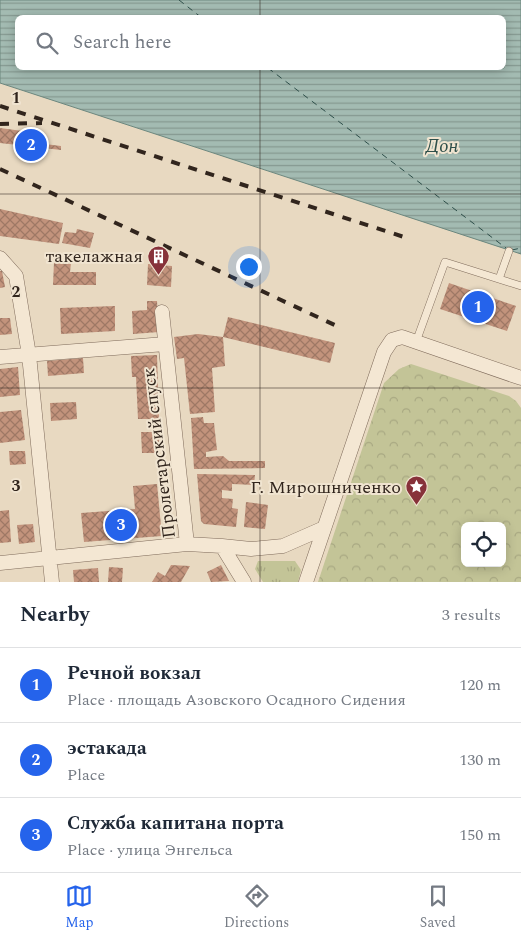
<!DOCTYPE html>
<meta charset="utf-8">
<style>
:root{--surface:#fff;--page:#f6f6f7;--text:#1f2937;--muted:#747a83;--line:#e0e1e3;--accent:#2563eb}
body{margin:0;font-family:Spectral,serif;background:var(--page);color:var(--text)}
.controls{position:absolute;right:15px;bottom:15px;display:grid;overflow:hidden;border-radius:8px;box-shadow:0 2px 12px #0003}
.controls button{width:45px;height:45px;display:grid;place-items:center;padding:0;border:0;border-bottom:1px solid var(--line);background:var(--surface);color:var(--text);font:25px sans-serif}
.you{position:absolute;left:248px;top:266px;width:18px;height:18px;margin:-12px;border:4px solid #fff;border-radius:50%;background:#1a73e8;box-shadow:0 0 0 8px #1a73e833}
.badge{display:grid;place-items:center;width:32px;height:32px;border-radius:50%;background:var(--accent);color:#fff;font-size:16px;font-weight:700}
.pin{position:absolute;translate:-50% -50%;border:2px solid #fff;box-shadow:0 1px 5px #0006}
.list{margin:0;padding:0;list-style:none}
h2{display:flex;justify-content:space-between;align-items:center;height:65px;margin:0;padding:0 20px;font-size:21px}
h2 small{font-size:16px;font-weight:400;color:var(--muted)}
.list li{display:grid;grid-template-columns:32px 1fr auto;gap:15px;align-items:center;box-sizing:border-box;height:75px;padding:0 20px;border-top:1px solid var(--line)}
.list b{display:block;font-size:19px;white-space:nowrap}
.list p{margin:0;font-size:16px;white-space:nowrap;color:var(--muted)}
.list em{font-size:16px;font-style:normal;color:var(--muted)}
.icon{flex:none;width:28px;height:28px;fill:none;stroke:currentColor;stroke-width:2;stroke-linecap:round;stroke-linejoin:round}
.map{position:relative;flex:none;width:521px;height:582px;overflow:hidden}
.search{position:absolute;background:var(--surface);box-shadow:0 2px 12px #0003;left:15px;right:15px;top:15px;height:55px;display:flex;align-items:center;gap:12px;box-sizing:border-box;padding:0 18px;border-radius:8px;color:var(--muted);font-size:19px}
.sheet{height:290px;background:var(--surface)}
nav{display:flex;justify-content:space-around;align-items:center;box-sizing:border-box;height:70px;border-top:1px solid var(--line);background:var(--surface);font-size:14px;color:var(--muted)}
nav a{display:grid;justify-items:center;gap:2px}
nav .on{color:var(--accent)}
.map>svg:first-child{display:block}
</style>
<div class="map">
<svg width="521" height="582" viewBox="0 0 521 582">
<defs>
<pattern id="grass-tufts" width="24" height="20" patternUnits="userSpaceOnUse" patternTransform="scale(1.25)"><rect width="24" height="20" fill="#c3c497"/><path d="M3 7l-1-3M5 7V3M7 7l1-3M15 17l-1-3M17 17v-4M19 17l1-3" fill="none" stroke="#a8a882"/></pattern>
<pattern id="park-crowns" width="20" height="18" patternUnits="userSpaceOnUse" patternTransform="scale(1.25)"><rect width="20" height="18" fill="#c3c497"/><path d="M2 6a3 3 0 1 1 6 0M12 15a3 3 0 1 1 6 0" fill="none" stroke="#a8a882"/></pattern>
<pattern id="water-rules" width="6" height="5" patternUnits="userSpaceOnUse" patternTransform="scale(1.25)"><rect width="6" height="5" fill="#a3bbb2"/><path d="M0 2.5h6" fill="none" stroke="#859890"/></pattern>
<pattern id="building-cross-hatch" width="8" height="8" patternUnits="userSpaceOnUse" patternTransform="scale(1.25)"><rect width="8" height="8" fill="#c2937c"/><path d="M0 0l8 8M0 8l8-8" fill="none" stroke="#9e7865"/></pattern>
</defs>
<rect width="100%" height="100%" fill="#e8d9c1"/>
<path fill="url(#grass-tufts)" d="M258,561h37l6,9 -3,12h-35l-8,-13z"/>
<path fill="url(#park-crowns)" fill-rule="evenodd" d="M411,364l98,32 7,5 5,7v174h-203l66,-199 15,-14zM465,526h37v37h-37z"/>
<path fill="url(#water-rules)" stroke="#6c877e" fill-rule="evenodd" d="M0,0h521v254l-521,-171zM18,18h486v50h-486z"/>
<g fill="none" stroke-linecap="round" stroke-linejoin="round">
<path stroke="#2e4f4a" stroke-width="1" stroke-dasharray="6 5" stroke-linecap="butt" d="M179,0l23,18
M268,68l238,180
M512,250l9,-2"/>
</g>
<path fill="url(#building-cross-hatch)" d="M0,128l30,4 -2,10 33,4v4l-61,-7z
M0,209l63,14 -4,21 -59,-8z
M77,229l17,4 -4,15 -28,-5 3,-11 11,1z
M54,262l17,1 -1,9h26v13h-43z
M148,264l24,2 -1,21 -24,-2z
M0,271h2l3,16 -5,1z
M449,283l67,23 -9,25 -67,-22z
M147,301h10l2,31 -26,2 -1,-23 15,-1z
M115,306v25l-54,3 -1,-26z
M228,317l107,26 -5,20 -107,-26z
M0,318h10l2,16 -12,1z
M198,334l25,3 2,29 -13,2 3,44 -25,2 -6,-56 -7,1 -3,-22z
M157,355l2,64h-21l-2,-42h-4l-1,-21z
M83,358l1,15 -36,3 -1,-15z
M18,367l2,28 -20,2v-28z
M76,402l1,17 -26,2 -1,-18z
M21,410l4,30 -25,3v-31z
M203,417l1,6h10l3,27 -11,2v5l17,-1 6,5h36v7l-71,1 -3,-51z
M141,432h18v21h-17z
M9,451h16l1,13 -16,1z
M197,474l58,1 -1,10 -22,-1v7l-10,-1v8l11,1 -1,9 6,1 -2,18 -32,-3 -3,-3z
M157,484l5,52 -78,6 -3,-29 54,-4 -2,-23z
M246,502l22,3 -3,24 -21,-2z
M9,510l2,32 -11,1v-32z
M33,524l2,18 -16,2 -2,-19z
M171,565l19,1 -9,16h-29l6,-10 7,4z
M221,565l8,16 -18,1 -4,-10z
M109,567l14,1 -1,14h-14z
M98,568l1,14h-25l-1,-12z"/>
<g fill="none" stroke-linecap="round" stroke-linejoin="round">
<defs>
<path id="lane" d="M499,279l10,-28
M416,342l29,-80 76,24"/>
<path id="street" d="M0,258l16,18 13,79 23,227
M162,312l25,232
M0,357l165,-13
M222,546l29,3 32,-3 41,-18
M0,563l187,-19 35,2 22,36
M306,582l78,-230 8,-12 10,-3 119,41"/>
</defs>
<use href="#lane" stroke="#7f6b5b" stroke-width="8"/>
<use href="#street" stroke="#7f6b5b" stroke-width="15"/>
<use href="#lane" stroke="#f4e7d3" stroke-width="7"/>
<use href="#street" stroke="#f4e7d3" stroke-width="14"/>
<path stroke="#31251d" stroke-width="4" stroke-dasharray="9 9" stroke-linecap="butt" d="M0,106l404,131
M0,124l42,-1
M0,169l339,158"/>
</g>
<path fill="none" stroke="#31251d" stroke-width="1" stroke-opacity="0.55" d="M260,0v18M260,68v514M0,194h521M0,388h521"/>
<defs>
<symbol id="building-pin" viewBox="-11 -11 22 30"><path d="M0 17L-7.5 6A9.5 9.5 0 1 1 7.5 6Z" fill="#87323a" stroke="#f0e4d0"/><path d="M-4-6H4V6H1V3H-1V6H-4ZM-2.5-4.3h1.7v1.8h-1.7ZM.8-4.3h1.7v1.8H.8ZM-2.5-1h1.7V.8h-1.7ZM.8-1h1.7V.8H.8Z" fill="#fff"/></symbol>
<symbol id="sight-pin" viewBox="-11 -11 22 30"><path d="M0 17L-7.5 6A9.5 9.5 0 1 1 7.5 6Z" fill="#87323a" stroke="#f0e4d0"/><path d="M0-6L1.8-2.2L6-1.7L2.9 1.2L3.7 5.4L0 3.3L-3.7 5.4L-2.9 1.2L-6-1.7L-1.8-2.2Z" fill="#fff"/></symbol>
</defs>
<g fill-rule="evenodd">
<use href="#building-pin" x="146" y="244" width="25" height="34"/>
<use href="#sight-pin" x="404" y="474" width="25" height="34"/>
</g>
<g text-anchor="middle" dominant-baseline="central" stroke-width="4" stroke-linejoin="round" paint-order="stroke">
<g font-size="18" fill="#31251d" stroke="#f0e4d0" text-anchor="end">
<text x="143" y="256">такелажная</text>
<text x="401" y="487">Г. Мирошниченко</text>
</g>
<g font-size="18" fill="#31251d" stroke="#f0e4d0">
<text transform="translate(159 453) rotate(-97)">Пролетарский спуск</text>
</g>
<g font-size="19" font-style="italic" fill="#2e4f4a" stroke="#f0e4d0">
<text x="442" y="146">Дон</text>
</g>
</g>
<g font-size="16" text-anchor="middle" font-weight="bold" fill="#31251d" stroke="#f0e4d0" stroke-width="4" stroke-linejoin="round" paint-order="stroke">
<text x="16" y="103">1</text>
<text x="16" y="297">2</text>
<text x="16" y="491">3</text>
</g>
</svg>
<div class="controls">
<button><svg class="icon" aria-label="locate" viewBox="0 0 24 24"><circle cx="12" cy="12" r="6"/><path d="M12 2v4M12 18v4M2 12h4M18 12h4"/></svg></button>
</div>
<div class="you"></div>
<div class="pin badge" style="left:478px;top:307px">1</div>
<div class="pin badge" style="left:31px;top:145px">2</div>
<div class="pin badge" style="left:121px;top:525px">3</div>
<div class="search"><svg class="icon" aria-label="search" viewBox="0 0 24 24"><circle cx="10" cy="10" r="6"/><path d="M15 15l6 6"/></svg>Search here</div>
</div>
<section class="sheet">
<h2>Nearby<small>3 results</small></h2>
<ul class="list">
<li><span class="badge">1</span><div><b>Речной вокзал</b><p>Place · площадь Азовского Осадного Сидения</p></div><em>120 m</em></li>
<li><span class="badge">2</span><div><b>эстакада</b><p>Place</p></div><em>130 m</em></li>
<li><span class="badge">3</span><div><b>Служба капитана порта</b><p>Place · улица Энгельса</p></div><em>150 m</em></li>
</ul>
</section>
<nav>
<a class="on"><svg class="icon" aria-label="map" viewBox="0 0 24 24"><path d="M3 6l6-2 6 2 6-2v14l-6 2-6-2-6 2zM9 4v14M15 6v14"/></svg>Map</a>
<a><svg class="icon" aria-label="directions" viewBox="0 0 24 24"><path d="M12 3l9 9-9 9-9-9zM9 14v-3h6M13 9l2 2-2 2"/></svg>Directions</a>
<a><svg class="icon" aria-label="saved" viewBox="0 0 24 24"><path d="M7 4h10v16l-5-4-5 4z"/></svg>Saved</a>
</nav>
